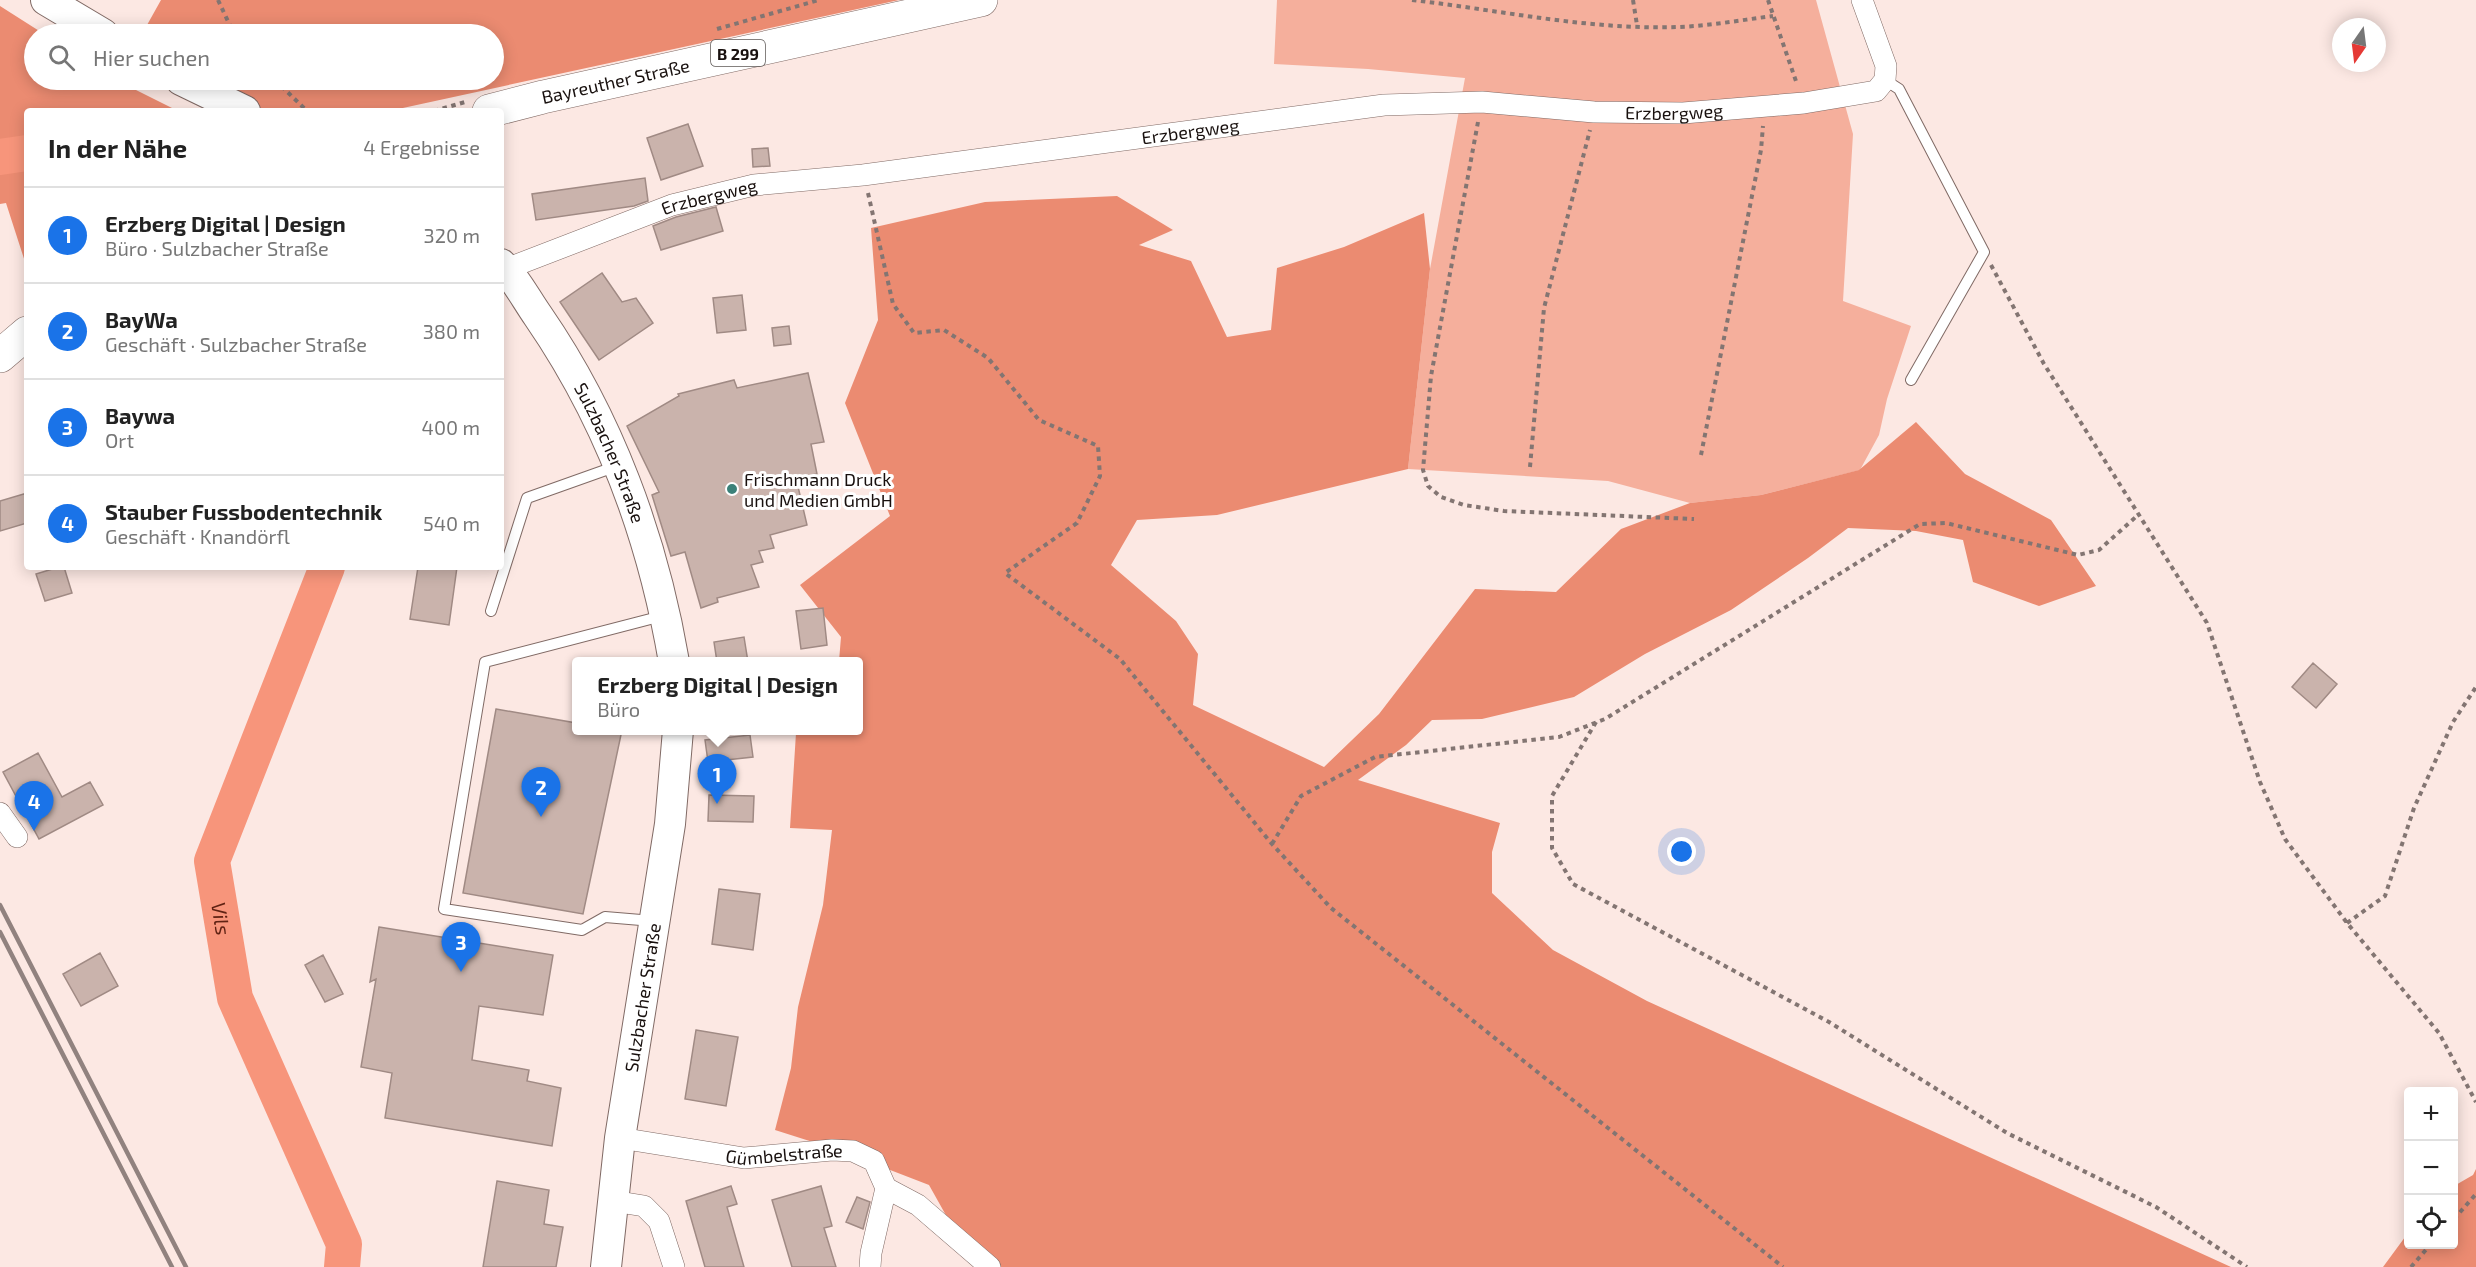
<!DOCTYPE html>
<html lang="de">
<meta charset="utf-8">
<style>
:root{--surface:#fff;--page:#f2f2f2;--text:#222;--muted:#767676;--line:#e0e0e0;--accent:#1a73e8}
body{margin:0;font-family:"Exo 2",sans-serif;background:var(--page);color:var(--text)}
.controls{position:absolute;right:18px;bottom:18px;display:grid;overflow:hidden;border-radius:6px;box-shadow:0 3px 15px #0003}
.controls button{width:54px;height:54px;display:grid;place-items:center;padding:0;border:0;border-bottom:2px solid var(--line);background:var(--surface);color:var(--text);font:30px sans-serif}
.compass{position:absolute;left:2332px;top:18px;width:54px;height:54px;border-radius:50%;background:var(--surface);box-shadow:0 3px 15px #0003;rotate:194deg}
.you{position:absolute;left:1682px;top:852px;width:21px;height:21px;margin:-15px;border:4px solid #fff;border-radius:50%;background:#1a73e8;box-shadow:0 0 0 9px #1a73e833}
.badge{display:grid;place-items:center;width:39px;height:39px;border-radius:50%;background:var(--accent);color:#fff;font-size:20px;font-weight:700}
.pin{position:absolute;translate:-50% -50px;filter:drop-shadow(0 2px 3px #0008)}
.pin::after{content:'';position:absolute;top:32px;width:21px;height:18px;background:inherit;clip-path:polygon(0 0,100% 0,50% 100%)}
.popup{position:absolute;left:572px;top:657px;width:291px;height:78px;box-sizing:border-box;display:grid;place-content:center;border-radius:6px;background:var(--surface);filter:drop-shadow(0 2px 4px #0005);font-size:20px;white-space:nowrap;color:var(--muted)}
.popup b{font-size:22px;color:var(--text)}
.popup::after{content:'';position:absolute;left:50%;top:100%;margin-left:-12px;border:12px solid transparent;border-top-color:var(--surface)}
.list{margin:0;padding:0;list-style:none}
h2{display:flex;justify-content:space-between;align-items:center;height:78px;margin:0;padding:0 24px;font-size:26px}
h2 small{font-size:20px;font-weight:400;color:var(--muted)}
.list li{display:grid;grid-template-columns:39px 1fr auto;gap:18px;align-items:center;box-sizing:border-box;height:96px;padding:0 24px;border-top:2px solid var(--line)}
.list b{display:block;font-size:22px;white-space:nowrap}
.list p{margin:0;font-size:20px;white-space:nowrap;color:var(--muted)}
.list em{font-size:20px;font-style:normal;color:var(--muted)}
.icon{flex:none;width:33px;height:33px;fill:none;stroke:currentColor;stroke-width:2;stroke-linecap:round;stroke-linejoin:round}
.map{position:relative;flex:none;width:2476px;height:1267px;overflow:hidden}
.search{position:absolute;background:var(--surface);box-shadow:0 3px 15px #0003;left:24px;top:24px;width:480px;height:66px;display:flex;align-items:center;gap:15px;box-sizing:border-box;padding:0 21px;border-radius:33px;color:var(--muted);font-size:22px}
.panel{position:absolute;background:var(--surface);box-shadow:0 3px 15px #0003;left:24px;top:108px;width:480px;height:462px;border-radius:6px}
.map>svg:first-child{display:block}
</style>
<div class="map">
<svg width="2476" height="1267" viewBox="0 0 2476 1267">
<rect width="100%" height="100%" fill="#fce8e3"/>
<path fill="#f5af9c" d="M1277,0h539l37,134 -10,167 68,25 -24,73 -8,36 -19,35 -99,25 -71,8 -82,-22 -200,-12 22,-200 35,-191 -97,-9 -94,-5z"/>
<path fill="#eb8b71" d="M161,0h738l-510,111h-180l12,-31h273v-46h-352z
M0,6l44,28h-10v46h82l62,31h-151v157l-21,-65 -6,1z
M1117,196l56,34 -34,15 52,16 36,76 44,-7 6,-62 67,-21 80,-34 6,56 -22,200 -191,46 -80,5 -26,45 65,56 22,33 -5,51 131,62 55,-53 96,-125 81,3 65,-63 69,-26 71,-8 98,-25 57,-48 49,52 86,46 45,66 -57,20 -66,-24 -10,-42 -47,-9 -68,-3 -40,30 -77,52 -86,44 -71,43 -92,22 -50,1 -26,25 -48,35 142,43 -8,29v41l61,57 94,51 584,266h-1256l-46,-82 -88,-34 -66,-21 16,-62 7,-61 25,-102 9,-75 -42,-2 6,-95 12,-3h50v-68l-19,-1 2,-24 -41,-52 90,-69 -45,-113 33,-83 -7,-92 114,-26z
M2476,1169v98h-93l25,-34v11h46v-58l19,-11z"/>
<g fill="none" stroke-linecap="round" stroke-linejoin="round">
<g stroke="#f7957b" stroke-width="36">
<path d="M0,157l27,-4"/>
<path id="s1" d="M327,567l-115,294 23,137 109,246 -2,23"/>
</g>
</g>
<path fill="#cab3ac" stroke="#a08a84" stroke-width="1.5" d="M688,124l15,42 -42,14 -14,-42z
M768,148l2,18 -17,1 -1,-18z
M645,178l3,23 -14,5 -98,14 -4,-26z
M716,207l7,24 -62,19 -8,-24 23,-9z
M602,273l20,29 14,-4 17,25 -54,37 -39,-58z
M742,295l4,35 -29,3 -4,-35z
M789,326l2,18 -17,2 -2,-18z
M808,373l16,69 -13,2 6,30 -21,4 11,47 -37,10 4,13 -15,3 4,11 -12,3 8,22 -42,11 1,4 -17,6 -16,-56 -14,4 -19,-61 7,-3 -32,-66 52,-30 -1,-2 56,-14 3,8z
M27,493v30l-27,8v-30z
M59,567h5l8,26 -27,8 -9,-27z
M418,567h39l-8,58 -39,-6z
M823,608l4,37 -26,4 -5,-38z
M744,637l4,25h-31l-3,-20z
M2313,663l24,21 -21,24 -24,-21z
M496,709l80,14v7h46l-39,184 -120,-21z
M750,735l3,22 -45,5 -3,-22z
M38,753l24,44 28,-15 13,23 -64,34 -36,-67z
M709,795l45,1 -1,26 -45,-1z
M719,889l41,5 -7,56 -41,-6z
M379,927l174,28 -10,60 -64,-9 -7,54 57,10 -2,11 34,7 -9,58 -167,-28 7,-45 -31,-6 15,-88 -6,3z
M100,953l18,33 -37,20 -18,-32z
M323,955l20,39 -18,8 -20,-37z
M696,1030l42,7 -12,69 -41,-7z
M497,1181l52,9 -5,34 19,3 -7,40h-73z
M731,1186l6,18 -10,3 17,60h-39l-19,-66z
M821,1186l11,40 -8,2 12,39h-44l-20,-67z
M857,1197l13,5 -7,27 -17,-7z"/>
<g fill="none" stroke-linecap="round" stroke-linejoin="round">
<defs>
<path id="service" d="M1885,80l14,9 85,163 -73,128
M491,611l36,-113 90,-32
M653,921l-48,-4 -23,13 -138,-21 41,-247 177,-46"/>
<g id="minor">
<path id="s2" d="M506,269l166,-64 82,-20 109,-10 521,-70 98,-3 112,10 89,1 121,-10 72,-12 9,-11 1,-14 -24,-66"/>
<path d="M0,813l17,24"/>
<path id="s3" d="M620,1138l124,20 88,-8 21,1 21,10 12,27 -15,65 -1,14"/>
<path d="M886,1188l32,17 72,62"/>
<path d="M613,1201l31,5 15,15 15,46"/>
</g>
<g id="secondary">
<path d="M46,0l57,34"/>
<path d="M181,80l64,31"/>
<path id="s4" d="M501,264c15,15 25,35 37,52 71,103 115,223 136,346"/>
<path id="s5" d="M606,1267l14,-129 50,-314 8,-94"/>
</g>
<g id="primary">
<path id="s6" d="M489,111l54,-14 438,-97"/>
<path d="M0,356l27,-23"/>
</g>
</defs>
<use href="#service" stroke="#806a65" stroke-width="12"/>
<use href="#minor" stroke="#806a65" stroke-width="22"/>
<use href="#secondary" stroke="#806a65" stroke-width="32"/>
<use href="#primary" stroke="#806a65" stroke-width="34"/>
<path stroke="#837572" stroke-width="4" stroke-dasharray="4.5 4.5" stroke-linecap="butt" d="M218,0l16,34
M1412,0c87,10 176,30 265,27 32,-1 64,-7 96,-11
M1633,0l4,25
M1768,0l29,84
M717,29l102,-29
M140,80l18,8
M275,80l32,31
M434,111l31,-9
M1478,122l-47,254 -8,94 5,16 13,11 23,8 40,6 190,8
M868,193l25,111 21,29 30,-3 44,28 51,62 59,26 2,30 -23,47 -72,50 115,86 152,185 59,64 452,359
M1991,265l53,99 163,259 53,159 25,57 62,84 92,110 37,69
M1701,455l60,-305 2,-24
M1530,467l14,-159 46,-178
M1596,722l-44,74v52l21,36 256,138 178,111 149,74 91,60
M1272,844l29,-48 74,-39 184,-20 46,-18 315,-195 26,-1 132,32 21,-5 40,-36
M2347,923l38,-27 29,-88 39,-86 23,-35
M2454,1219l22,-25
M2411,1267l20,-23"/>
<use href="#service" stroke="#fff" stroke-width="10"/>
<use href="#minor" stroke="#fff" stroke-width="21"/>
<use href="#secondary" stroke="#fff" stroke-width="30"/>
<use href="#primary" stroke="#fff" stroke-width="33"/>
<path stroke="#91827f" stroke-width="4.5" d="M0,905l186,362
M0,932l172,335"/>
</g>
<circle fill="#3b8179" stroke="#fff" stroke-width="2" cx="732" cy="489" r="6"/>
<g text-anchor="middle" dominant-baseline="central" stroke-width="6" stroke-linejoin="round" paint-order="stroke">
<rect fill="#fff" stroke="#5d5856" stroke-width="1.5" x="711" y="40" width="54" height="26" rx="4.5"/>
<g font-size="16" font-weight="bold" fill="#18100e">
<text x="738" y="53">B 299</text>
</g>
<g font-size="18" fill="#18100e" stroke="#fff">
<text stroke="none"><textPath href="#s6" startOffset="130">Bayreuther Straße</textPath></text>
<text stroke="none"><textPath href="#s2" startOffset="1188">Erzbergweg</textPath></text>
<text stroke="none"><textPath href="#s2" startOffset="702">Erzbergweg</textPath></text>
<text stroke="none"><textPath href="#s2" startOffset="216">Erzbergweg</textPath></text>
<text stroke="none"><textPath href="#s4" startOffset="219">Sulzbacher Straße</textPath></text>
<text stroke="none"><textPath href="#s5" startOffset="272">Sulzbacher Straße</textPath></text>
<text stroke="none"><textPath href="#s3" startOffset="166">Gümbelstraße</textPath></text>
</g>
<g font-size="18" fill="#18100e" stroke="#fff" text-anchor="start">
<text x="744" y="479">Frischmann Druck<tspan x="744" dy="21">und Medien GmbH</tspan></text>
</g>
<g font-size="20" font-style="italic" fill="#5f2213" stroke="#fff">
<text stroke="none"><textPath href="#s1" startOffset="374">Vils</textPath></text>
</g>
</g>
</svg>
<div class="controls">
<button>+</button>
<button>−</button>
<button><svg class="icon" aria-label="locate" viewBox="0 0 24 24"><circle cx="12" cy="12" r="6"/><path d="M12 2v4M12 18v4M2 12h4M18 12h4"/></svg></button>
</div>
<svg class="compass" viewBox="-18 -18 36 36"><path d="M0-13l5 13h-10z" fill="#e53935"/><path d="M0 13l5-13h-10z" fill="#767676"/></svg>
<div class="you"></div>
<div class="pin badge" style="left:717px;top:804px">1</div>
<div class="popup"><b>Erzberg Digital | Design</b>Büro</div>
<div class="pin badge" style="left:541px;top:817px">2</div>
<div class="pin badge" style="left:461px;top:972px">3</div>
<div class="pin badge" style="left:34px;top:831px">4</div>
<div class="search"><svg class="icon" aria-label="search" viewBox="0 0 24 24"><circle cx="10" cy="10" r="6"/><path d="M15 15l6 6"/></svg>Hier suchen</div>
<section class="panel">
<h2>In der Nähe<small>4 Ergebnisse</small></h2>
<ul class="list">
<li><span class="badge">1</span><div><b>Erzberg Digital | Design</b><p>Büro · Sulzbacher Straße</p></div><em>320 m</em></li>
<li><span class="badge">2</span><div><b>BayWa</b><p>Geschäft · Sulzbacher Straße</p></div><em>380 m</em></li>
<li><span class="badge">3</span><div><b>Baywa</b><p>Ort</p></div><em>400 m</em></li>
<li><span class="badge">4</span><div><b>Stauber Fussbodentechnik</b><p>Geschäft · Knandörfl</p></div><em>540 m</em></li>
</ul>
</section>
</div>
